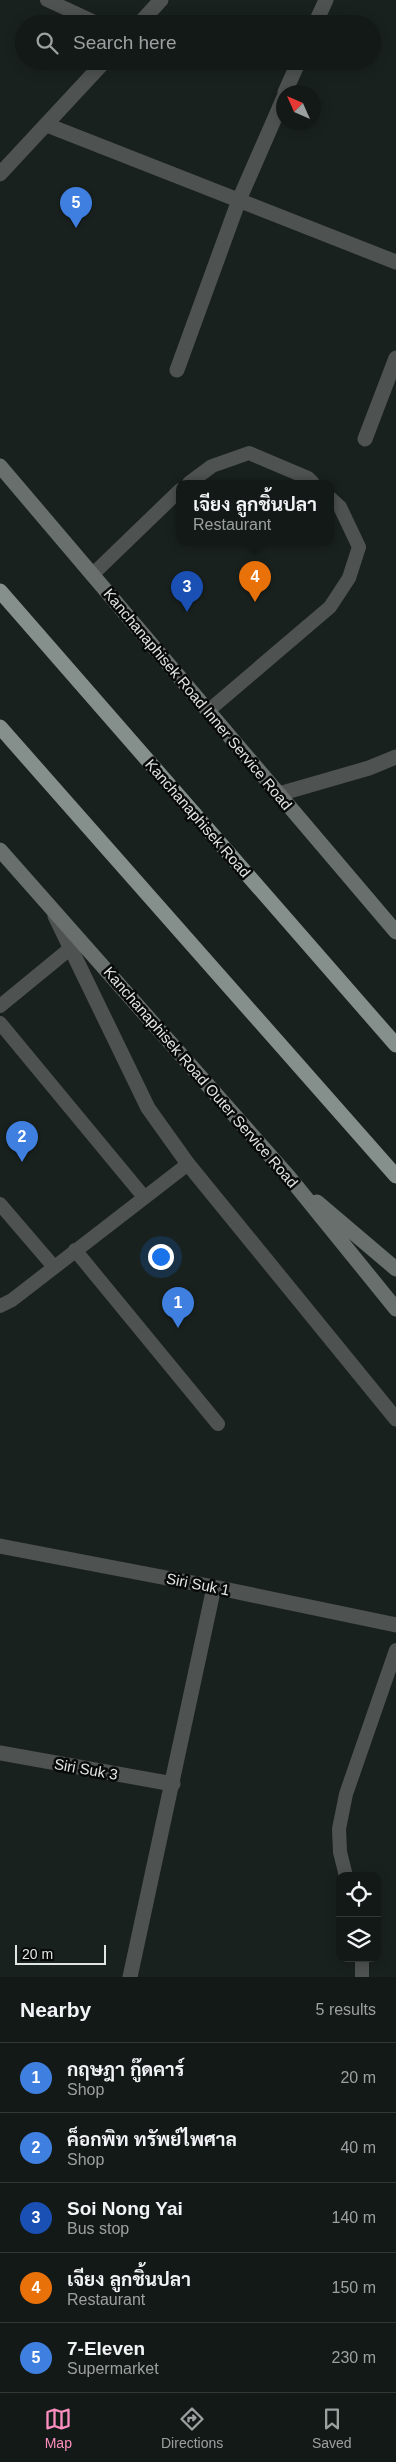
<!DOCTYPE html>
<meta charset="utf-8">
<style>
:root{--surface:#131916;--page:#1c221f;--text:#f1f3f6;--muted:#9da0a1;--line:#323835;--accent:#fd8ec0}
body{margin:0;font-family:Arial,Sarabun,sans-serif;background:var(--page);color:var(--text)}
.controls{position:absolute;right:15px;bottom:15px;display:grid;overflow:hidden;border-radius:10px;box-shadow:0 2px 12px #0003}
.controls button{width:45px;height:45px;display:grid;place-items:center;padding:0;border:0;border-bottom:1px solid var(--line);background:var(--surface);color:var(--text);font:25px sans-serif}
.compass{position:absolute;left:276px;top:85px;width:45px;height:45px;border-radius:50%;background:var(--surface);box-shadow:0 2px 12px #0003;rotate:315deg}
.scale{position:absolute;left:15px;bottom:12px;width:91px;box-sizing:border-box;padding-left:5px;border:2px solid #e1e6e4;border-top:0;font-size:14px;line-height:18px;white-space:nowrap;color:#e1e6e4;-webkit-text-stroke:4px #070a09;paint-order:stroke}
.you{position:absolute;left:160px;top:1256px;width:18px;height:18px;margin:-12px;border:4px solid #fff;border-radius:50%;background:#1a73e8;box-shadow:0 0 0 8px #1a73e833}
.badge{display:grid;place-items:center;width:32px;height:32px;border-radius:50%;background:var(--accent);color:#fff;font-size:16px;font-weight:700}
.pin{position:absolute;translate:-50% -41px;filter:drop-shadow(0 1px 2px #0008)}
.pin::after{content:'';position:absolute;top:26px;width:18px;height:15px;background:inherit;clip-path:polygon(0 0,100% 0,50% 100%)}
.popup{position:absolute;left:176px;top:480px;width:158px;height:65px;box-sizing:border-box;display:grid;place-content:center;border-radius:10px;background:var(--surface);filter:drop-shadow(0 1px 4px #0005);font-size:16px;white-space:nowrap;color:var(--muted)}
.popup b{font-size:19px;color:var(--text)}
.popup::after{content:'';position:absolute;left:50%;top:100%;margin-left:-10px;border:10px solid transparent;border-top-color:var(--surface)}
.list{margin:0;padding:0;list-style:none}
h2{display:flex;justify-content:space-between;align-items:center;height:65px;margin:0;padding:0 20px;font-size:21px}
h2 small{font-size:16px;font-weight:400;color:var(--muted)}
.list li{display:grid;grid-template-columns:32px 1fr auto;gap:15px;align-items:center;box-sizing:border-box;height:70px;padding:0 20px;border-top:1px solid var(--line)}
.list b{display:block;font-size:19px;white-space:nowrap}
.list p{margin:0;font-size:16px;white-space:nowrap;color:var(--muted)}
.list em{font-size:16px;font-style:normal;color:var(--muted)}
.icon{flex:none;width:28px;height:28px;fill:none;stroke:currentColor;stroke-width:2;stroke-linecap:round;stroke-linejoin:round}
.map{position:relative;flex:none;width:396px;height:1977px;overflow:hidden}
.search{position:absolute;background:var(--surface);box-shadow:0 2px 12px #0003;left:15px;right:15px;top:15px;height:55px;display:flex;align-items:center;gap:12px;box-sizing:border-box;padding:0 18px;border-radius:28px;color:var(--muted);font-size:19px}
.sheet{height:415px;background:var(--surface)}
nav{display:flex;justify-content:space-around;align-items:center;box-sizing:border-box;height:70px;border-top:1px solid var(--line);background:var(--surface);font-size:14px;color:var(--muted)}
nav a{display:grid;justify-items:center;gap:2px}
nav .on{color:var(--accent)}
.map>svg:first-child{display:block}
</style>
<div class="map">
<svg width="396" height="1977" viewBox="0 0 396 1977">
<rect width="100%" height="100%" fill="#19211e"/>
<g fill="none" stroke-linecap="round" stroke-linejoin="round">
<path stroke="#4e5251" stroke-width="14" d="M47,0l52,24
M189,483l23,-17 37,-13 59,25 5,5
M92,575l88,-85
M208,711l122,-104 19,-29 10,-31 -19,-40 -10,-9
M0,1006l72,-59
M0,1023l144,174
M0,1204l54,63
M75,1250l143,174
M0,1306l12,-6 176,-136
M346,1876l-6,-24 -1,-23 7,-35 50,-144
M362,1958v19"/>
<path stroke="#4e5251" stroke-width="15" d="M315,24l11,-24
M285,92l14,-31
M47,125l349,137
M177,370l62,-170 45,-103
M365,439l31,-81
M279,794l90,-26 27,-11
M55,916l93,192 40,56 208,255
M0,1546l214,41 182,38
M0,1753l173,31
M130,1977l84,-390"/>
<path stroke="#4e5251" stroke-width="15" d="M139,24l22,-24
M0,174l105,-113"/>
<path stroke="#686f6c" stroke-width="15" d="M0,466l396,466
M0,850l289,327 107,132
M317,1202l79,67"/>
<path stroke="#858f8c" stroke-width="15" d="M0,591l396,454
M0,727l396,449"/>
</g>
<g text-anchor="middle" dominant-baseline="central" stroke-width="5" stroke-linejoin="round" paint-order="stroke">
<g font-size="15" fill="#e1e6e4" stroke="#070a09">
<text transform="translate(198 699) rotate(50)">Kanchanaphisek Road Inner Service Road</text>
<text transform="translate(198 818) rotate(49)">Kanchanaphisek Road</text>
<text transform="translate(201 1077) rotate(49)">Kanchanaphisek Road Outer Service Road</text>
<text transform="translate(198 1584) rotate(11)">Siri Suk 1</text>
<text transform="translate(86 1769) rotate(10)">Siri Suk 3</text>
</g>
</g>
</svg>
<div class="controls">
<button><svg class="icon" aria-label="locate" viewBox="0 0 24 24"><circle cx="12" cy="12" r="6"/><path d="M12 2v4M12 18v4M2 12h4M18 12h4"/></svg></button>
<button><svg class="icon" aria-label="layers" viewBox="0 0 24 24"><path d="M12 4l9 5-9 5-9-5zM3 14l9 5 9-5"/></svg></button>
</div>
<svg class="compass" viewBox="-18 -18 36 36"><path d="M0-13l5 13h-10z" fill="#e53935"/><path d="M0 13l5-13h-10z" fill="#9da0a1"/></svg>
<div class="scale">20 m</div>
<div class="you"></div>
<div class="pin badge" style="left:178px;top:1328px;background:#3f7fe0">1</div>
<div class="pin badge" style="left:22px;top:1162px;background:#3f7fe0">2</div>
<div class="pin badge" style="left:187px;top:612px;background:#1a4fb4">3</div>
<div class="pin badge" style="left:255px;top:602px;background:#e8710a">4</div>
<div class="popup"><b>เจียง ลูกชิ้นปลา</b>Restaurant</div>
<div class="pin badge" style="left:76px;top:228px;background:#3f7fe0">5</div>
<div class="search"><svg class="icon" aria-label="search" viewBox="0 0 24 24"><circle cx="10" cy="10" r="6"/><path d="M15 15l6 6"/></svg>Search here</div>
</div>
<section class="sheet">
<h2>Nearby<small>5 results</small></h2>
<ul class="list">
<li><span class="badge" style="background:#3f7fe0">1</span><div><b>กฤษฎา กู๊ดคาร์</b><p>Shop</p></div><em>20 m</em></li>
<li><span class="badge" style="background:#3f7fe0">2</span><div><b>ค็อกพิท ทรัพย์ไพศาล</b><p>Shop</p></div><em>40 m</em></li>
<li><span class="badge" style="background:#1a4fb4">3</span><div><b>Soi Nong Yai</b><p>Bus stop</p></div><em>140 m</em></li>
<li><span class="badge" style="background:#e8710a">4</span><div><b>เจียง ลูกชิ้นปลา</b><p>Restaurant</p></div><em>150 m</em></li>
<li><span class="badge" style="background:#3f7fe0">5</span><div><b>7-Eleven</b><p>Supermarket</p></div><em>230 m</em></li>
</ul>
</section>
<nav>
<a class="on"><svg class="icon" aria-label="map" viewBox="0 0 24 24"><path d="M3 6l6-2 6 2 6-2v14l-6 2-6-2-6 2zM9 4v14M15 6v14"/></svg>Map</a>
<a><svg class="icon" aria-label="directions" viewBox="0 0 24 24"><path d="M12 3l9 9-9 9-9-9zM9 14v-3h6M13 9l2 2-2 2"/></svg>Directions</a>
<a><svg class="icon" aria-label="saved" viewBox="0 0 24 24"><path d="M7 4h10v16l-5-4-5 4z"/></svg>Saved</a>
</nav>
